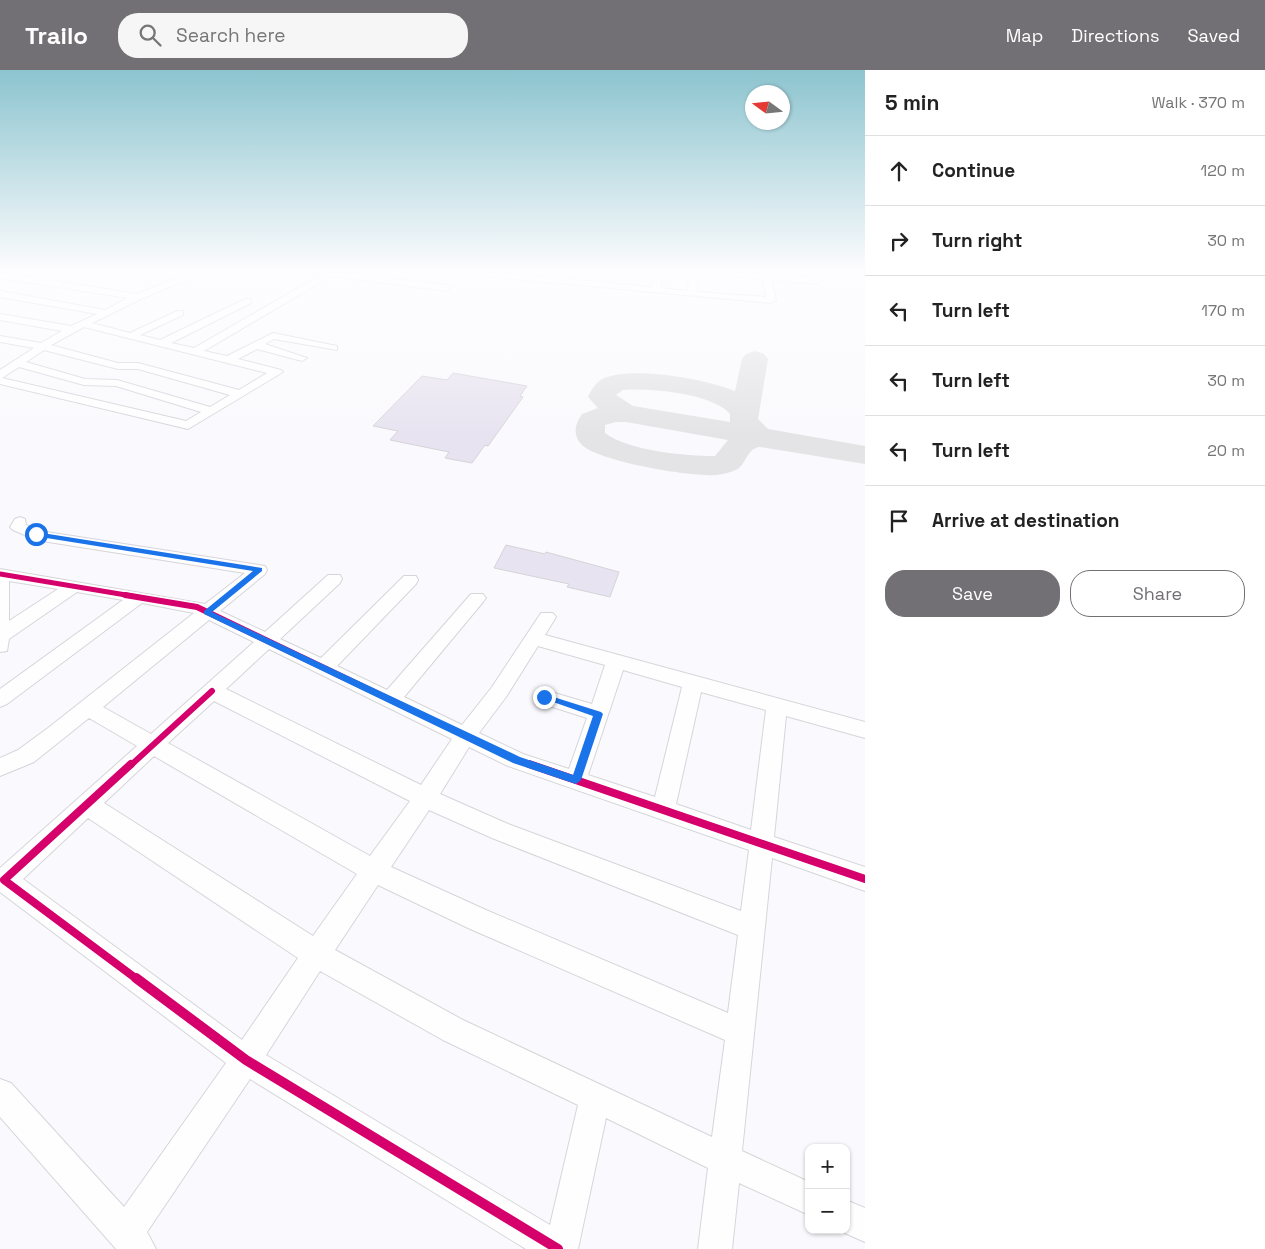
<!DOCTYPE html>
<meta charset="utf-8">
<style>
:root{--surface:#fff;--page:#f6f6f6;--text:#222;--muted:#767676;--line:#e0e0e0;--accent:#727075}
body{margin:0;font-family:"Space Grotesk",sans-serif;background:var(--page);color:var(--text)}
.controls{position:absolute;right:15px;bottom:15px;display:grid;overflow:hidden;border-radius:10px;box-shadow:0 1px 4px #0004}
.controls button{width:45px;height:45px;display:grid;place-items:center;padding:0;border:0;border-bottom:1px solid var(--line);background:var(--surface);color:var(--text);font:25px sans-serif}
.compass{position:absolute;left:745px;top:15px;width:45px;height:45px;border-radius:50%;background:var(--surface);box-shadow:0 1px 4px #0004;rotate:285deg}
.stop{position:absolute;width:15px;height:15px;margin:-11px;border:4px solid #1a73e8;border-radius:50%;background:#fff}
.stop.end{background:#1a73e8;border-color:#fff;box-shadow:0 1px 5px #0008}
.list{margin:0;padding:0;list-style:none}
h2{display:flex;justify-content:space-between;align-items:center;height:65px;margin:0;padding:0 20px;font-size:21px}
h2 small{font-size:16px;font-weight:400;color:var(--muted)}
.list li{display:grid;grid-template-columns:32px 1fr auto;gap:15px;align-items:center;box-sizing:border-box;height:70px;padding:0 20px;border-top:1px solid var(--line)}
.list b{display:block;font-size:19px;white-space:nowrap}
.list em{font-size:16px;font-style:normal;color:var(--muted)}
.actions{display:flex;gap:10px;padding:15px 20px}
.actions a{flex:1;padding:11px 0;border:1px solid var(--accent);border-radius:20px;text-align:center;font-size:18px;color:var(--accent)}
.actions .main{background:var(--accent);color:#fff}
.icon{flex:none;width:28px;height:28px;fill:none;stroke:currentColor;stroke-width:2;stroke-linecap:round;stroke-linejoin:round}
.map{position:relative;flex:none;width:865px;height:1179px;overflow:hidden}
header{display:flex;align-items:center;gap:30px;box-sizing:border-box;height:70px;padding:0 25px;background:var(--accent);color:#fff}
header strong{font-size:24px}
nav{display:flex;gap:28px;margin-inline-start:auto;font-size:18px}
.search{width:350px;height:45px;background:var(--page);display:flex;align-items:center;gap:12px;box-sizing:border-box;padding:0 18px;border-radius:20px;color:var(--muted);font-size:19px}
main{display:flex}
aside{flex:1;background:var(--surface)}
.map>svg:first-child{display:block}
</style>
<header>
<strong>Trailo</strong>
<div class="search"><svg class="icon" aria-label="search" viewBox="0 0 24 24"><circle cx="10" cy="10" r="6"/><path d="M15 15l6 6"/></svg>Search here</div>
<nav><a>Map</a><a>Directions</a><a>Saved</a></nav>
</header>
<main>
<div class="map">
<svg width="865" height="1179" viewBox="0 0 865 1179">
<rect width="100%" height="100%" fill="#faf9fd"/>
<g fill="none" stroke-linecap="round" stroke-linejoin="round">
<path fill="#e4e4e6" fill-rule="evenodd" d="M755,281l9,3 4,5 -10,60 10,10 97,17v18l-105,-17c-12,1 -13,14 -21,21 -6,4 -16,6 -22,7 -26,2 -117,-13 -135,-30 -10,-10 -7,-21 0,-31l16,-6 -10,-11c3,-7 8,-14 14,-18 29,-14 104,0 133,12l7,-32 4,-5zM623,320c27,-2 83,3 104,21l3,3v8l-97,-16 -17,-11zM616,352h10l102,18 -13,16c-30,0 -86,-5 -110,-23v-8z"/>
</g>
<path fill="#e7e3f0" stroke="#d5d4d8" d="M453,303l74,13 -7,10 3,1 -35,49 -3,-1 -13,18 -27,-5 4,-6 -59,-12 8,-9 -25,-5 49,-50 25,4z
M506,475l39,9 1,-2 73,20 -9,25 -43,-10 2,-3 -75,-16z"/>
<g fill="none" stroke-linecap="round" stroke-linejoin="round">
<defs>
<path id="street" d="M197,200h13l-69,29 -49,24 38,10 47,-22h6v4l-43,20 20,5 85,-41h6v4l-80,40 23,5 127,-73 -24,-5h43l-1,2 108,13 4,3 -4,3 -116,-15 -127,75 23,5 46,-23 64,13v4l-63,-11 -9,5 42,14 -5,3 -45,-12 -19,10 43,11 2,2 -95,57 -188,-45v-14l34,-22 -34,-6v-6l41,7 21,-12 -62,-11v-6l71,12 26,-12 -97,-17v-6l105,19 23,-12 -128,-20v-6l137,22zM84,257l183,46 -28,17 -101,-27h-20l-67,-18zM44,280l74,19h20l92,26 -20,12 -93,-27 -32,-1 -59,-17zM19,297l65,18 32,1 85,26 -15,9 -184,-43z
M466,200l186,17 2,-17h8l-1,18 27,3 1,-18 -6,-3h51l27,4 -2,-4h8l3,5 48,3 4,3 -4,3 -46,-4 4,20 -5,3 -302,-28 -3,-1zM697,203l66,6 3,18 -69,-5z
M20,447l5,2 1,6 14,6 225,35 2,4 -2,4 -45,37 45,21 63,-57h12l2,4 -2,4 -60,56 41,19 83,-82h12l2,4 -2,4 -79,82 50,24 84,-96h12l3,4 -3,4 -79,95 58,28 30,-38 49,-74h12l3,4 -11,18 320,87v16l-79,-22 -12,121 91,30v24l-93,-33 -30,293 67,31v33l-70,-32 -7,66h-34l10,-81 -102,-50 -28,131h-52l-276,-170 -103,153 9,17h-40l-116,-132v-38l11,4 113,124 102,-144 -226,-171v-24l137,-122 -48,-28 -55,44 -34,14v-18l18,-8 30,-22 146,-115 -52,-10 -135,101 -7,3v-18l123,-89 -46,-8 -68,47 -2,12 -7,1v-83l205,35 40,-31 -209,-33 -23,-10 -3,-3 5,-8zM9,511l49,8 -49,32zM209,550l45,22 -103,92 -48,-27zM538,576l67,19 -13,39 -48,-14 -7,2 -3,5 3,5 50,16 -18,51 -46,-15 -44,-21 27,-36zM269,579l183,90 -31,46 -195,-96zM623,600l59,17 -27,110 -67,-22zM701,622l65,18 -15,120 -75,-26zM214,631l196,100 -40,55 -202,-113zM469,677l39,19 241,84 -8,61 -233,-87 -68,-30zM154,686l203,118 -44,62 -209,-133zM429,740l63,28 246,97 -10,78 -242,-103 -95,-43zM88,748l210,140 -56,82 -219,-161zM378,815l90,43 257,112 -13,97 -249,-117 -128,-70zM320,901l123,69 135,65 -28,120 -284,-170z
M846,1130l19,8v34l-27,-12h8z"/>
</defs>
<use href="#street" stroke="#d6d5d9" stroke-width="2"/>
<use href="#street" fill="#fefeff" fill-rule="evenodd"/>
<defs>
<path id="cycleway-far3" d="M0,504l132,22"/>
<path id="cycleway-far2" d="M125,525l72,12 319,153 17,6
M130,696l82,-75"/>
<path id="cycleway-far1" d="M131,694l-127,116 134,100
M529,694l336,115"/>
<path id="cycleway" d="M136,908l110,82 312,189"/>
</defs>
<use href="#cycleway-far3" stroke="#fff" stroke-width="8"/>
<use href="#cycleway-far2" stroke="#fff" stroke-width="9"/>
<use href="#cycleway-far1" stroke="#fff" stroke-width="11"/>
<use href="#cycleway" stroke="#fff" stroke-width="13"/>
<use href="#cycleway-far3" stroke="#d6006c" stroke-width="5"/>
<use href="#cycleway-far2" stroke="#d6006c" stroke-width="6"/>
<use href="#cycleway-far1" stroke="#d6006c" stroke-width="8"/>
<use href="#cycleway" stroke="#d6006c" stroke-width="10"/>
</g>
<linearGradient id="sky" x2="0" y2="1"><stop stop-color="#8cc4cf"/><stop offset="0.55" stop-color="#fdfcfe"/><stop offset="1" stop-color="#fdfcfe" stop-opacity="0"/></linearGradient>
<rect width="865" height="365" fill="url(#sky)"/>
<path fill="#1a73e8" d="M36,462l226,36v3l-50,41 308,145 53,18 20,-59 -54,-19 5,-3 57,18 2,2 -22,66 -5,4 -63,-21 -309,-149v-3l49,-40 -219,-35z"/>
</svg>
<div class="controls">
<button>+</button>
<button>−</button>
</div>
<svg class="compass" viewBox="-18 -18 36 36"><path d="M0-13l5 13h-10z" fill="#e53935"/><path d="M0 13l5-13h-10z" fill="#767676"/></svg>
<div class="stop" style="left:36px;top:464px"></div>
<div class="stop end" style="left:544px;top:627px"></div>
</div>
<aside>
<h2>5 min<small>Walk · 370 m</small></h2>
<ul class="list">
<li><svg class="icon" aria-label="ahead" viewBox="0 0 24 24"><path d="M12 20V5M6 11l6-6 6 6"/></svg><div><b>Continue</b></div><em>120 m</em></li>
<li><svg class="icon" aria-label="right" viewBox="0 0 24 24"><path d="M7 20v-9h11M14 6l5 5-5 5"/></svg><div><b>Turn right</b></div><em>30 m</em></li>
<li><svg class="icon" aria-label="left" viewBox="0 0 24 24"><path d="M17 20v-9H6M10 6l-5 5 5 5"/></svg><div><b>Turn left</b></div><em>170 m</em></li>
<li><svg class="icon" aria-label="left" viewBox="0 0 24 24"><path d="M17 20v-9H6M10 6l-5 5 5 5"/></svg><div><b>Turn left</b></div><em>30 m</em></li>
<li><svg class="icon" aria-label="left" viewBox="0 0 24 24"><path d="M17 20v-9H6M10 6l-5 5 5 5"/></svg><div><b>Turn left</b></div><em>20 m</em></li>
<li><svg class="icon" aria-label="arrive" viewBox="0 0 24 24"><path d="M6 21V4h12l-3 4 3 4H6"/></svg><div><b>Arrive at destination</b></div></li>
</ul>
<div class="actions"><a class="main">Save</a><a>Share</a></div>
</aside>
</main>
